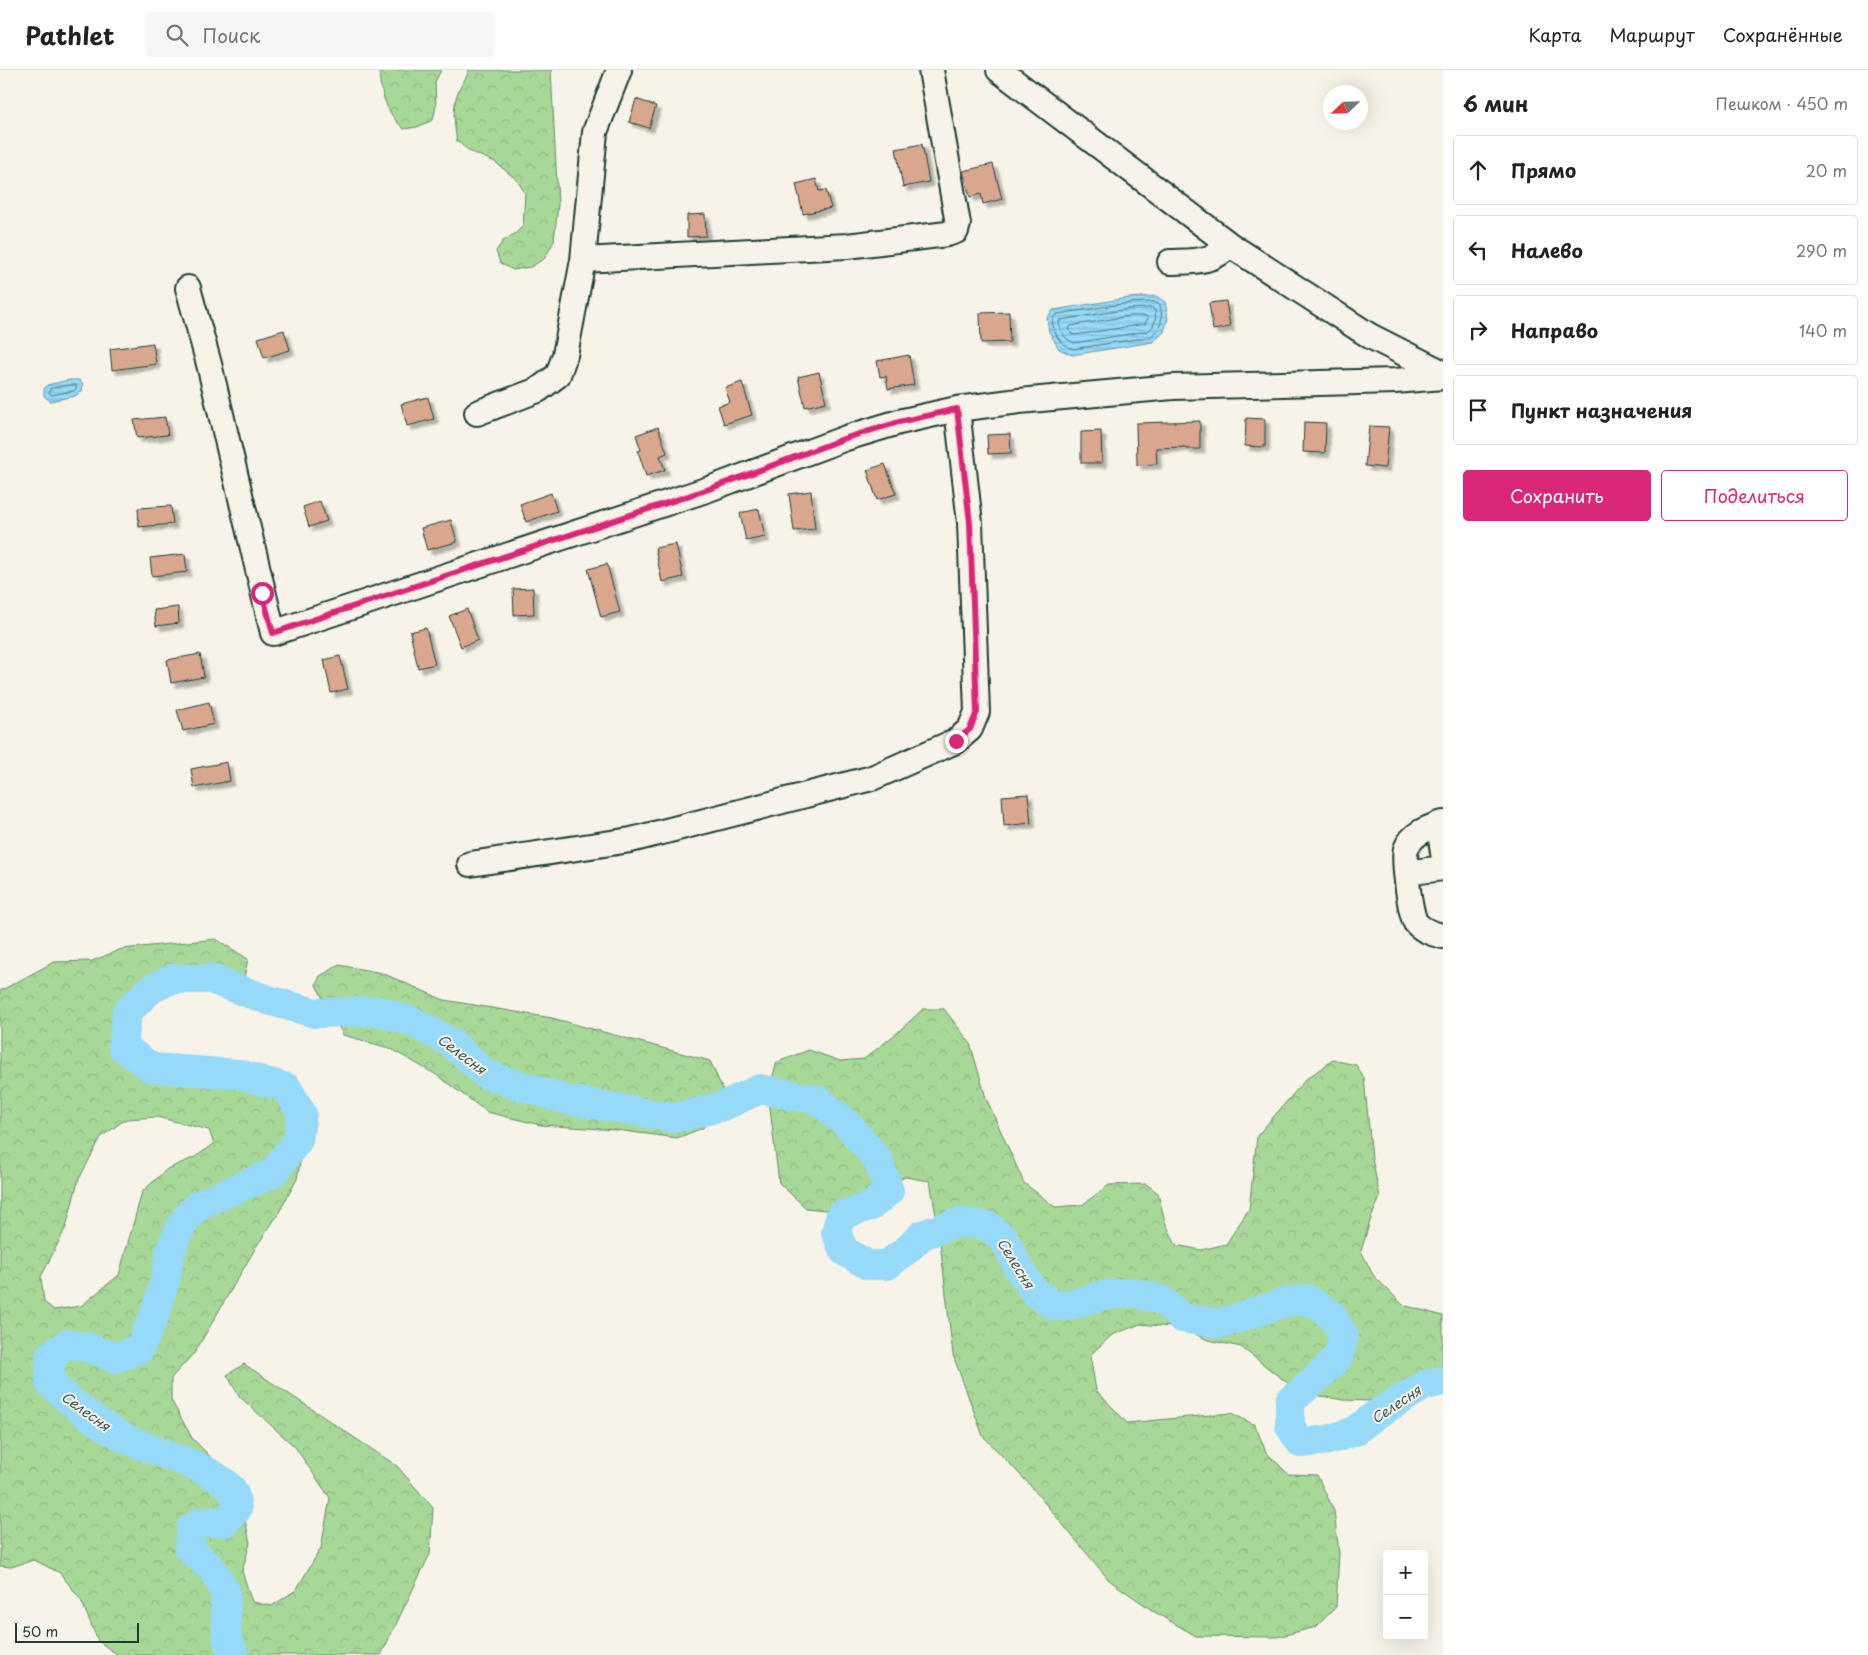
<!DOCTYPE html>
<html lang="ru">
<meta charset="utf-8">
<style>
:root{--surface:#fff;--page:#f6f6f6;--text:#222;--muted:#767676;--line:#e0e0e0;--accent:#db2777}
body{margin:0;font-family:"Playpen Sans",sans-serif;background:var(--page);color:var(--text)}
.controls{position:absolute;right:15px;bottom:15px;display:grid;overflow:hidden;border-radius:5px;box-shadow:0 5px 20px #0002}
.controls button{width:45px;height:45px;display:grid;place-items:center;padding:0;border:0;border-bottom:1px solid var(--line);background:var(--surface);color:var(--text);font:25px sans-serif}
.compass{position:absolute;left:1323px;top:15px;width:45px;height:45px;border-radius:50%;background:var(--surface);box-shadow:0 5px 20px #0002;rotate:247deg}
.scale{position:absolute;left:15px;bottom:12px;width:124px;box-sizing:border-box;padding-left:5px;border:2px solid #1f3d34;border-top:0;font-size:14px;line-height:18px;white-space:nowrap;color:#1f3d34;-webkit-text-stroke:4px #f7f3e8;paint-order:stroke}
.stop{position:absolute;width:15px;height:15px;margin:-11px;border:4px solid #db2777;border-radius:50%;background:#fff}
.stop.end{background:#db2777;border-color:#fff;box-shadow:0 1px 5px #0008}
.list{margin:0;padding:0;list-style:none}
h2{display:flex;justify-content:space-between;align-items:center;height:65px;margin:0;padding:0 20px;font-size:21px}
h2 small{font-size:16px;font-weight:400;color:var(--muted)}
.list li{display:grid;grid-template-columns:32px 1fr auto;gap:15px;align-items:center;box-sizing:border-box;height:70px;margin:0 10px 10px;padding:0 10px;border:1px solid var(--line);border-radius:5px}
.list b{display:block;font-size:19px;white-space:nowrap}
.list em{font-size:16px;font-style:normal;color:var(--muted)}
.actions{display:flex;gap:10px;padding:15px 20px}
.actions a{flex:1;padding:11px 0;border:1px solid var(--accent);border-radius:5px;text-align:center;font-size:18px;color:var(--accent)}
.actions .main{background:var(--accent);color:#fff}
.icon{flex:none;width:28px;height:28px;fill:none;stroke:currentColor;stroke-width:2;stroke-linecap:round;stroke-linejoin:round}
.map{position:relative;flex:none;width:1443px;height:1585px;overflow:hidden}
header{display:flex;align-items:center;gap:30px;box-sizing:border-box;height:70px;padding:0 25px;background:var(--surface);border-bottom:1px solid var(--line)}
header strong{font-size:24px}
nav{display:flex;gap:28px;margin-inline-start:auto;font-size:18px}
.search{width:350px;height:45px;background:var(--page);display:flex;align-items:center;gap:12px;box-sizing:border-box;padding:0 18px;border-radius:5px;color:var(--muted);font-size:19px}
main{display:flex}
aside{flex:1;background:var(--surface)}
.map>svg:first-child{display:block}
</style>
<header>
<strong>Pathlet</strong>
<div class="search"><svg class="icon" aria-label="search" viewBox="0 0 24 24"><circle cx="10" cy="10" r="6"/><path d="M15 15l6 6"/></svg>Поиск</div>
<nav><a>Карта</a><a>Маршрут</a><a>Сохранённые</a></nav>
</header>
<main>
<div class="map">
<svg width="1443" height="1585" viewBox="0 0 1443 1585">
<defs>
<pattern id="forest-crowns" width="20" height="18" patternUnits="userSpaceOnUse" patternTransform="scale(1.25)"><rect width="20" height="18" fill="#a8d898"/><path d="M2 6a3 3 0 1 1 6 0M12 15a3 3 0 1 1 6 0" fill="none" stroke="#90ba84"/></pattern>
<pattern id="water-rules" width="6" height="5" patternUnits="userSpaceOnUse" patternTransform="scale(1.25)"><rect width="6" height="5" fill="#96d9f8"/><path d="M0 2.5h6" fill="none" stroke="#81bbd5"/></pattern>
<filter id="shadow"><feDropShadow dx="4.5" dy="4.5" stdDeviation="1" flood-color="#0004"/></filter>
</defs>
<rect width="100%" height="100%" fill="#f7f3e8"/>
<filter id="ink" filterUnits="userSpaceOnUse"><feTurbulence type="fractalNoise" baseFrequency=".02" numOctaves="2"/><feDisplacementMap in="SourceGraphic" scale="10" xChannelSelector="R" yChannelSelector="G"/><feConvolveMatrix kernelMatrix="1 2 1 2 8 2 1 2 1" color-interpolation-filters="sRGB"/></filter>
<g filter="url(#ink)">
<path fill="url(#forest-crowns)" stroke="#648a66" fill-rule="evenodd" d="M379,0h62l-6,12 1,24 -3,14 -16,7 -13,2c-17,-15 -24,-36 -25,-59z
M469,0h82l7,135 -4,36 -9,17 -14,9 -18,3 -13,-7 -4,-12 7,-10 13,-8 7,-7 2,-33 -8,-13 -22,-18 -24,-10 -14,-11c-3,-16 -5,-34 1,-49 3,-8 9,-14 11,-22z
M216,869l32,20 -5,23 -33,-3h-38l-21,10 -24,23 -4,35 29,21 86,6 49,14 15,26v38l-5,27 -20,37 -21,31 -61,105 -24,26v22l21,38 31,32 20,40 7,33 -8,28 10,31 20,4 24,-16 25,-42 9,-50 -35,-51 -56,-51 -12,-21 17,-11 153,102 36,42 -3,46 -49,101h-263l-20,-14 -17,-41 -21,-27 -26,-13 -23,7 -11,-1v-575l54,-29 38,-1 30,-12zM157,1047l52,13 5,14 -19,13 -28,12 -25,23 -23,83 -38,31 -27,4 -10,-8 -3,-25 25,-50 12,-46 23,-44 25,-18z
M339,895l43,8 62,27 108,18 158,43 13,29 -20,38 -26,10 -61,-8 -75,-5 -54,-13 -52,-38 -46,-26 -46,-13 -27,-50 4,-9z
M923,939h21l26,34 16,55 38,85 31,24 27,-2 27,-20 37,-1 12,9 7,29 11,23 25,5 25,-6 23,-35 8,-73 49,-57 27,-19 23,5 8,13 8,80 8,39 -10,24 -9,30 12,24 30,30 40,11v51h-4l-68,34 -28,-1 -44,-8 -58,-45 -33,-7 -27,-12 -41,-4 -28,11 -22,20 6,35 31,33 104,-10 24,12 11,27 22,22 29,1 17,36 5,42 -3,54 -20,20 -39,10 -81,-1 -40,-23 -47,-33 -80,-96 -46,-48 -30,-81 -14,-122 -9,-52 -25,-4 -61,35 -38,-4 -27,-25 -11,-91 9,-30 32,-12 31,11 24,-2 33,-26z"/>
<path fill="url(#water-rules)" stroke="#669baa" d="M1156,226l9,6 3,16 -4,14 -11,10 -81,13 -13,-6 -10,-17 -2,-14 6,-8 75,-12z
M69,310h10l4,5 -1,6 -7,5 -25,5 -6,-5v-7l3,-4z"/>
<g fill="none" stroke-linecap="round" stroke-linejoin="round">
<path stroke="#4f7b82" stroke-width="1" d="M1154,232l6,3c3,15 2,23 -10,32l-77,12c-14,-5 -19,-15 -21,-29l5,-6 72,-11z
M1152,238l3,2c1,9 1,15 -7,21l-74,12c-9,-4 -14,-11 -15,-21l1,-2 69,-11z
M1130,246h16l2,2 -3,6 -70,11 -3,-1 -3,-5 2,-3z
M70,315h6v4l-3,2 -21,4 -3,-2 1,-4z"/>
<path stroke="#96d9f8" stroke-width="30" d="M234,1585l-7,-16 -2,-48 -12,-21 -24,-22 2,-19 11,-7h23l12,-13c-1,-5 -1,-14 -5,-19 -15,-21 -80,-39 -105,-51 -29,-14 -54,-35 -77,-56v-27l17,-12 20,3 28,11 24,-9 17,-37 10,-36 5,-27 11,-25 16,-19 75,-32 25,-33 4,-26 -15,-26 -49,-14 -86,-6 -29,-21 4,-35 24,-23 21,-10h38l58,21 47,13 65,-2 33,11 37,20 37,33 76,24 112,19 48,-12 37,-17 58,11 33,28 27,32 11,31 -18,15 -30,9 -5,17 8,19 24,14h19l21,-16 14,-14 38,-13 28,4 16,13 16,32 15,22 21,13 18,-2 25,-8 35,-4 29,9 19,17 38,6 63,-21 24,-4 24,15 13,23 -6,20 -21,21 -27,23v25l11,17 27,-3 27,-9 19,-15 51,-31 18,-4"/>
</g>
<path fill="#d9a68e" stroke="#1f3d34" filter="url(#shadow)" d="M636,29l20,7 -7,22 -20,-6z
M922,74l7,38 -26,5 -7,-38z
M993,94l9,35 -19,5 -2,-10 -11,3 -7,-26z
M816,109l3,12 7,-1 5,18 -28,6 -7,-30z
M705,144l1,22 -19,1v-22z
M1226,231l4,26 -17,3 -4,-27z
M1009,242l1,30 -29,1 -1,-30z
M284,260l6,20 -26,8 -6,-20z
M153,273l3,21 -44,6 -2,-21z
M909,285l5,30 -26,4 -2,-13 -6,1 -3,-16z
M819,302l7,30 -21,5 -7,-30z
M742,312l10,33 -28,9 -6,-18 12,-4 -5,-14z
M428,327l6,22 -27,7 -6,-22z
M165,347l3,18 -31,3 -3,-18z
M1246,348l19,1v28l-20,-1z
M1200,351v28h-14v-2l-30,1 1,16 -20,1 -1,-42z
M1304,352l22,1 -1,30 -22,-1z
M1369,356l20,1 -4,41 -20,-2z
M658,357l9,26 -7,3 5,14 -19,6 -8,-25 3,-1 -5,-15z
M1101,361l1,32h-21v-31z
M1010,364l1,19 -23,1 -1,-19z
M885,394l11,30 -19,6 -10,-30z
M811,421l4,38 -21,2 -5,-37z
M551,423l6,18 -31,11 -6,-18z
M320,431l7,20 -18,6 -6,-20z
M171,436l2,18 -34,3 -1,-19z
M759,439l6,28 -19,4 -6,-28z
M451,450l6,22 -30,8 -6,-22z
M676,474l7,33 -21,5 -7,-34z
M185,484l2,18 -35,4 -2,-18z
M607,494l13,48 -19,5 -13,-48z
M533,518l1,26 -20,1 -1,-26z
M178,537l1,16 -23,3 -2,-16z
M467,539l11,31 -17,7 -12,-31z
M426,558l9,36 -17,4 -8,-36z
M200,584l4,23 -33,6 -4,-23z
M340,586l8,33 -17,4 -7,-33z
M209,632l5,22 -31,7 -6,-21z
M227,692l3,19 -36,7 -3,-19z
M1028,724l3,29 -27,3 -2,-30z"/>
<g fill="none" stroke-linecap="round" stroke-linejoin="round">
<defs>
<path id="minor" d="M999,0l231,175 140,91 73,37
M583,190l264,-14 100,-12 9,-3 2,-7 -27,-154
M1170,192c24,-1 42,1 60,-17
M188,218l21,76 64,269 436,-144 137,-51 53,-16 58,-13 62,-8 154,-14 222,-6 48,-4
M477,343l61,-23 20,-15 7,-20 18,-95 12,-128 24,-62
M1443,753c-15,5 -31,10 -37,26 -3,9 4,67 10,74 7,8 17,11 27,13
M1439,754l4,29
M470,794l161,-24 241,-62 84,-37 14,-12 7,-17 -7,-189 -13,-114
M1406,803l37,-5"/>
</defs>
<use href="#minor" stroke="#1f3d34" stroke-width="28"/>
<use href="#minor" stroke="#f7f3e8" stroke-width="24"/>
</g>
</g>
<g fill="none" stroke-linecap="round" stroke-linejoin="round" filter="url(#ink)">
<path stroke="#db2777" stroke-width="6" d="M262,523l11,40 436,-144 137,-51 53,-16 58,-13 13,114 7,189 -7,17 -14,12"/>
</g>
<g text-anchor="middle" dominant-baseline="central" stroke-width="4" stroke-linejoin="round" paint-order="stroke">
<g font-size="14" font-style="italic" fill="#375c5b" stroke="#f7f3e8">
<text transform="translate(462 984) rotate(37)">Селесня</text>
<text transform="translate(1016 1193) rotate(58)">Селесня</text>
<text transform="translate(1396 1334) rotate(-34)">Селесня</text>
<text transform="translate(86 1341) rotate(36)">Селесня</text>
</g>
</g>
</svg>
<div class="controls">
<button>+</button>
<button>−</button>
</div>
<svg class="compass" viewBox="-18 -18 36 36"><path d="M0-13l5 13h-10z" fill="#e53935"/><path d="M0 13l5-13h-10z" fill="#767676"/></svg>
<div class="scale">50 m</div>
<div class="stop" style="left:262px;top:523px"></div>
<div class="stop end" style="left:956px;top:671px"></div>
</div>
<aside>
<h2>6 мин<small>Пешком · 450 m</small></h2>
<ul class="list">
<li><svg class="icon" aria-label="ahead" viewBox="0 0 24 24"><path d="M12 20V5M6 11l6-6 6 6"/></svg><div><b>Прямо</b></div><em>20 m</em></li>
<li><svg class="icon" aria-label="left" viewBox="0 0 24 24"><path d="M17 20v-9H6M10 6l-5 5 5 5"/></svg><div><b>Налево</b></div><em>290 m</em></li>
<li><svg class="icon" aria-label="right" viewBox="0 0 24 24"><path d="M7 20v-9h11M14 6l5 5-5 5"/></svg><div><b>Направо</b></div><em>140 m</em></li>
<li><svg class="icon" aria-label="arrive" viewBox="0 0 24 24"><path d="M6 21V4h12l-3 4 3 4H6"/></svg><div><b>Пункт назначения</b></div></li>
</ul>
<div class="actions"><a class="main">Сохранить</a><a>Поделиться</a></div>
</aside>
</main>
